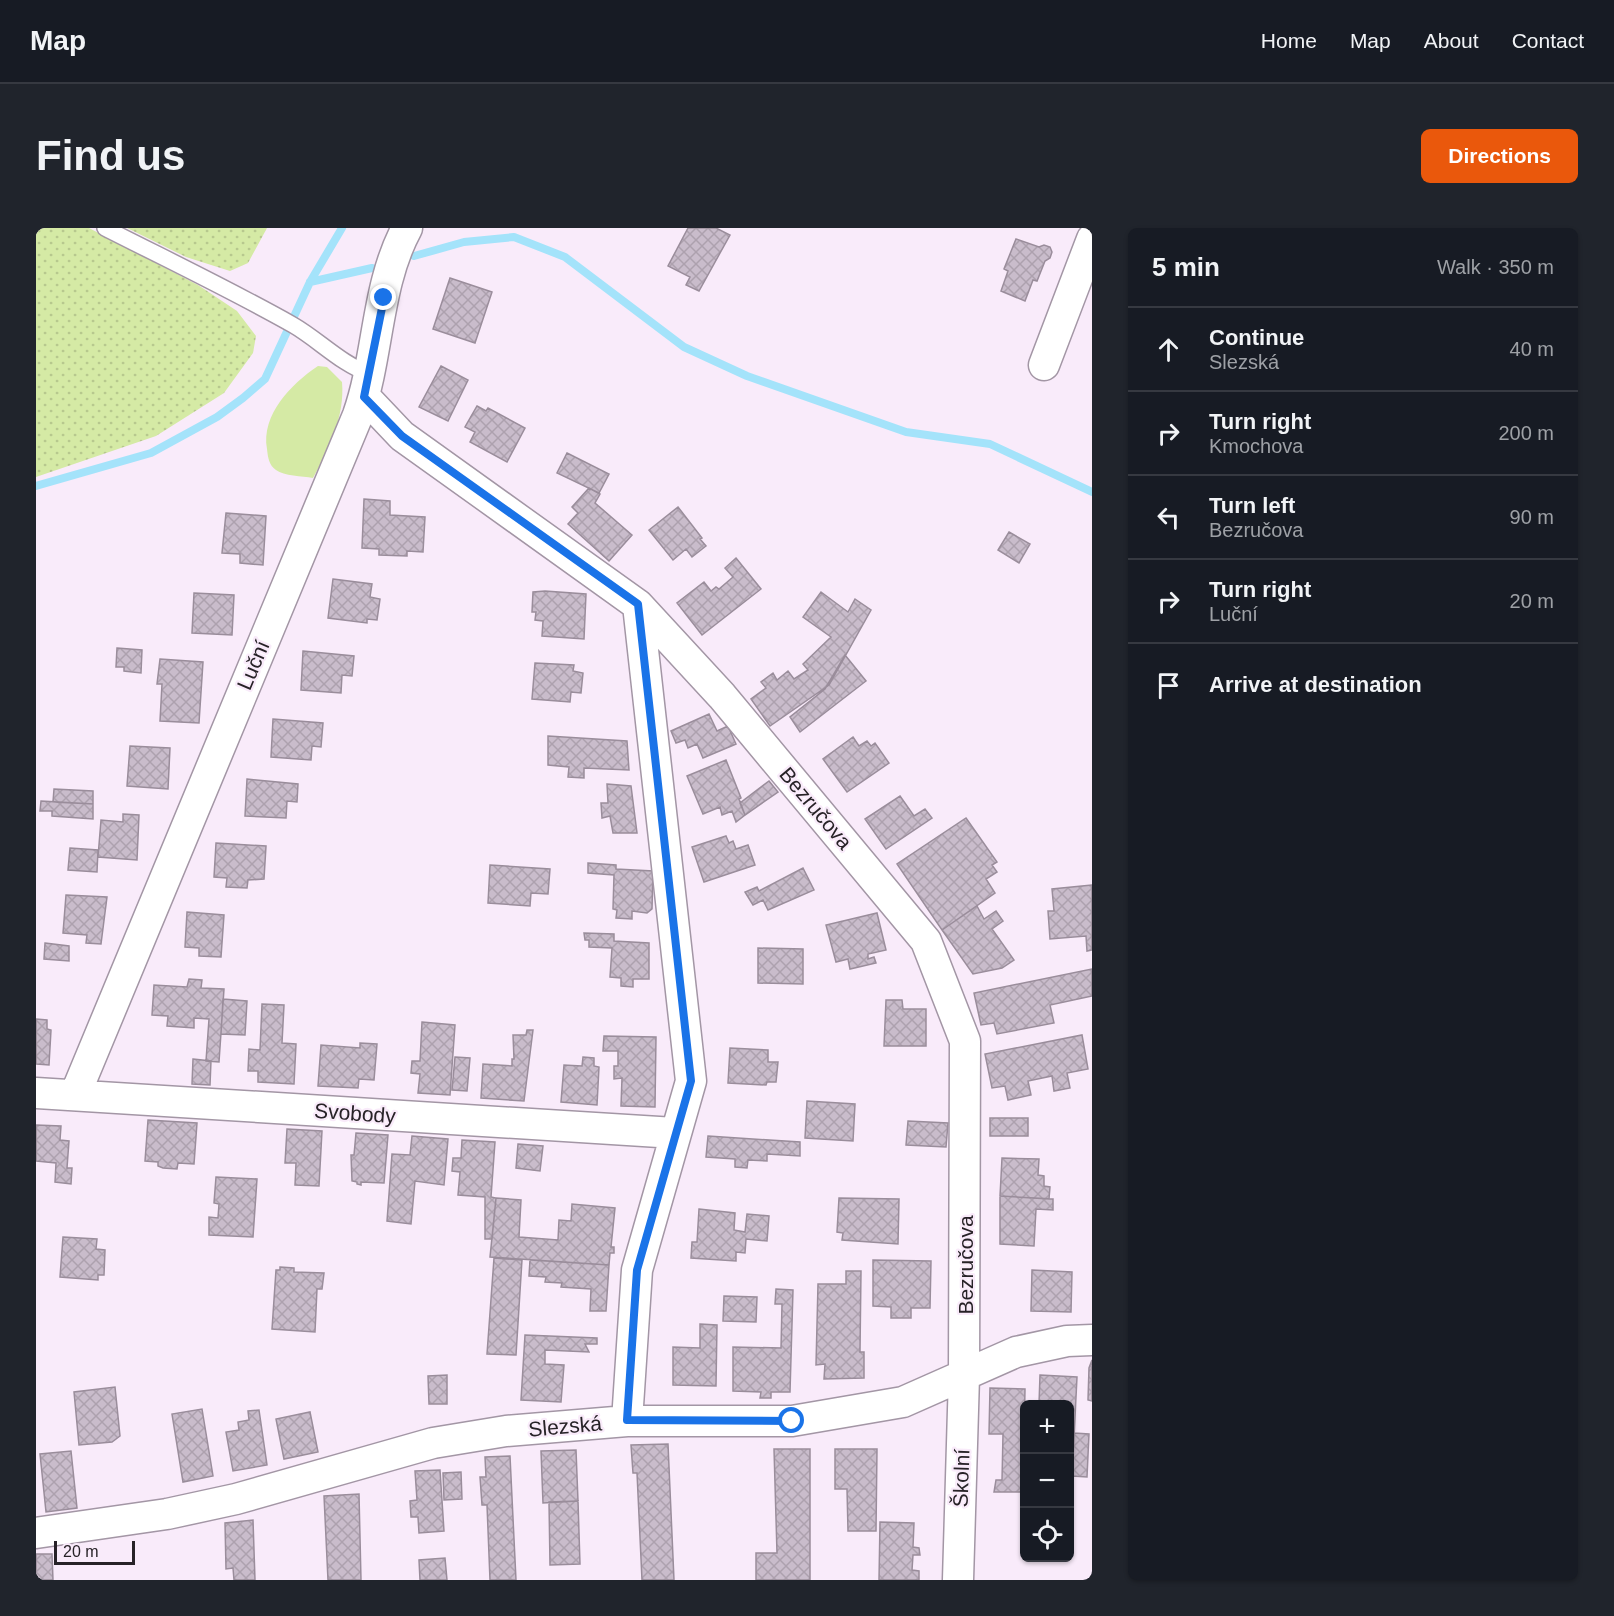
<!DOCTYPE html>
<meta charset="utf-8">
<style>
:root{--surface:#171b24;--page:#20242c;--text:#f1f3f6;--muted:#9ea1a6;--line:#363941;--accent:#ea580c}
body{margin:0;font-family:Helvetica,sans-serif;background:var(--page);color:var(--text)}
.controls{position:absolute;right:18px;bottom:18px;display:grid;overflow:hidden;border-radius:9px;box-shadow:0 2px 4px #0004}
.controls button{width:54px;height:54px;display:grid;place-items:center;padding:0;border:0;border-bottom:2px solid var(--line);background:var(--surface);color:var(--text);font:30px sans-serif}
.scale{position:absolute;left:18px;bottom:15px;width:81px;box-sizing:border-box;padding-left:6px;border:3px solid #272227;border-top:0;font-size:16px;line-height:21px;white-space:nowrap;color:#272227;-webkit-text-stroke:4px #f9ebfa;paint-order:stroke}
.stop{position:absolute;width:18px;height:18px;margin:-14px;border:4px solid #1a73e8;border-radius:50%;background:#fff}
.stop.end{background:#1a73e8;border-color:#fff;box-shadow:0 2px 6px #0008}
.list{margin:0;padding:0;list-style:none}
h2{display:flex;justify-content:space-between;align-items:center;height:78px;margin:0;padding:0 24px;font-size:26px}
h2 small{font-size:20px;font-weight:400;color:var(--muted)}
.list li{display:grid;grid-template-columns:39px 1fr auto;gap:18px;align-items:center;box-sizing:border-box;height:84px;padding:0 24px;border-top:2px solid var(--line)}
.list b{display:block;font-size:22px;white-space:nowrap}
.list p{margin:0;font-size:20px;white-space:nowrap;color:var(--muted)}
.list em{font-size:20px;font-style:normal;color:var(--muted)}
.icon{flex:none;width:33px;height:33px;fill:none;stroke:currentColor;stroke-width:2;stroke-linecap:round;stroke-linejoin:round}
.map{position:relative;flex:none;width:1056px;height:1352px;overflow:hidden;border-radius:9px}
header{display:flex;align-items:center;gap:36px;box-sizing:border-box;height:84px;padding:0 30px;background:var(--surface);border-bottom:2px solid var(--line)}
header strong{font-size:28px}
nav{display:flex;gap:33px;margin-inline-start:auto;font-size:21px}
.intro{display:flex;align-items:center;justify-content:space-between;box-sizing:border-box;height:144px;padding:0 36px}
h1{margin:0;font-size:42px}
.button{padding:15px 27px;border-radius:9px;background:var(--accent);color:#fff;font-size:21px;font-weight:700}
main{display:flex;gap:36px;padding:0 36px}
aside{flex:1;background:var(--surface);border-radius:9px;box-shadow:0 2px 4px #0004}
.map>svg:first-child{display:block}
</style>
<header>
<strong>Map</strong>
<nav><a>Home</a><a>Map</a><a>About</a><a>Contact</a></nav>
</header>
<div class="intro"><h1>Find us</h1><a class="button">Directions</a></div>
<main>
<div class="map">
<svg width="1056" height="1352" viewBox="0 0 1056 1352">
<defs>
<pattern id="grass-dots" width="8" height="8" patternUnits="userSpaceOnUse" patternTransform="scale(1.5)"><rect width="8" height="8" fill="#d5eaa5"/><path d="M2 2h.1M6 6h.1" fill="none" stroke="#b7c88e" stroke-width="1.8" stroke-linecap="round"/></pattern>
<pattern id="building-cross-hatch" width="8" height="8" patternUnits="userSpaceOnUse" patternTransform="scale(1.5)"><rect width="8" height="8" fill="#c9bccb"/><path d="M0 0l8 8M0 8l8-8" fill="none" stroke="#ada1ae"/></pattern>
</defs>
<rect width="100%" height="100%" fill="#f9ebfa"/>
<path fill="url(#grass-dots)" d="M0,0h53l109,57 39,26 19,25 -3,17 -29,40 -68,43 -120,41z
M91,0h140l-19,35 -18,8 -44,-14z"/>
<path fill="#d5eaa5" d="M282,138l9,1 15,15c3,34 -13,67 -29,96 -11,-2 -29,-2 -37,-8 -7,-5 -8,-12 -9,-21 -6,-34 24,-65 51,-83z"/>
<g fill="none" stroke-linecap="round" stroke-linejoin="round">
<path stroke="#a4e3fa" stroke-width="8" d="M378,28l50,-14 50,-5 51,20 119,90 63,29 159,56 84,12 102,48
M274,54l62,-14
M0,258l115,-33 66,-36 26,-19 22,-19 45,-97 32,-54"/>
</g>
<path fill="url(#building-cross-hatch)" stroke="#9a8d9b" stroke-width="1.5" d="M652,0h28l14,7 -31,56 -13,-6 4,-8 -22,-11z
M980,11l23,8 5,-2 6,2 2,5 -2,6 -5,3 -8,20 -4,-1 -8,21 -24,-10 7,-20 -4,-2z
M414,50l42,14 -17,51 -42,-14z
M405,138l27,14 -20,41 -29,-14z
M441,178l9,5 2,-3 37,20 -18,34 -37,-20 5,-10 -10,-5z
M531,225l42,21 -10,19 -42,-20z
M553,260l11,6 -5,9 37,32 -23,26 -41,-37 10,-11 -6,-6z
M328,271l26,2v14l35,2 -2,35 -16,-1v5l-28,-1v-6l-17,-1z
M642,279l24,31 -2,1 6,7 -14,11 -6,-8 -13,11 -24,-30z
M190,285l40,3 -3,49 -23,-2v-9l-18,-1z
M973,304l21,12 -11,19 -21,-13z
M700,330l25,31 -59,46 -25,-32 27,-21 7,9 5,-4 3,2 14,-12 -8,-9z
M297,351l39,5 -2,13 10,2 -3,21 -10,-1v4l-39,-5z
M509,363l41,3 -2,45 -42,-3 1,-15 -8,-1 1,-8h-4l1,-20z
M785,364l27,20 7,-13 16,11 -42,75 -59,41 -19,-27 15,-11 -5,-6 12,-9 4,7 11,-9 6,8 14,-9 -5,-6 28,-27 -28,-20z
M158,365l40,2 -2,40 -40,-2z
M81,420l25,2 -1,23 -17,-2v-4h-8z
M267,423l51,5 -2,20 -10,-1 -1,18 -40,-3z
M809,427l21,26 -66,51 -10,-15 35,-28z
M124,431l43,3 -4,61 -39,-2 2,-37h-5z
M499,435l39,2 -1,6 10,2 -2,20 -10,-1 -1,10 -38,-3z
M673,486l8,17 11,-5 8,18 -33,14 -6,-14 -9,4 -3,-8 -9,3 -5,-12z
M237,491l50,4 -2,24 -9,-1 -1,14 -40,-3z
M512,508l79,5 2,29 -45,-2v10l-16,-1 1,-10 -21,-2z
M817,509l6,9 8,-5 4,5 4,-3 14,20 -42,29 -24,-33z
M94,518l40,2 -2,41 -41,-3z
M690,532l15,38 -2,1 6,16 -9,7 -4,-11 -10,4 -2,-8 -17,7 -16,-38z
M211,551l51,5 -1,18 -10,-1 -1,17 -41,-2z
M733,553l9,11 -33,23 -5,-12z
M571,556l24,2 6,47h-24l-3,-17 -8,2 -1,-15h7z
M18,561l39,2v13l-40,-2z
M864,568l14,20 11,-7 7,9 -46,31 -21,-30z
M5,573l52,3v15l-41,-3v-5h-12z
M87,586l16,1 -2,45 -39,-3 3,-37 22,2z
M930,590l31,44 -5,3 5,7 -11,7 9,14 -53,37 -45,-66z
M690,608l3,7 4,-2 3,8 12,-4 7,20 -51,17 -12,-35z
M180,615l50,3 -2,33 -16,1 -1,8 -21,-1 1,-9 -13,-1z
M34,620l28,2 -1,22 -29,-2z
M552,635l28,2v4l37,2 -1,38 -5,4 -15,-2v8l-16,-1 1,-8 -4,-1 1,-34 -26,-2z
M454,637l60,4 -2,25 -17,-1 -1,13 -42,-3z
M767,640l11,22 -46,20 -5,-10 -10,5 -8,-13 12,-5 2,4z
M1056,657v65l-5,1 -1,-15 -36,3 -2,-28h6l-2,-22z
M30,667l41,2 -6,47 -15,-1 1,-8 -24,-2z
M941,678l7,13 12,-8 7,10 -11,8 22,31 -12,8 -29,6 -31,-44z
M151,684l37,3 -3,42 -22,-1v-8l-14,-1z
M841,685l9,37 -18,4v5l6,-2 2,6 -26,6 -2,-10 -12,3 -10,-37z
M548,705l30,1v7l35,2v36h-16v8l-12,-1v-8l-11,-1 2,-29 -23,-1v-7h-4z
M9,715l24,3v15l-25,-2z
M722,720l45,1v35l-45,-1z
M1056,741v27l-42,9 4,18 -57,11 -3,-11 -13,2 -7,-32z
M153,751l13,1 -1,8 23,1 -5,73 -13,-1 3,-42 -15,-1v10l-27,-2 1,-10 -16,-1 2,-30 33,2z
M187,771l24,2 -2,34 -24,-1z
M850,772h16l1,9h23v37h-42z
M226,776l22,1 -2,38 14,1 -2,40 -36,-2v-11h-10l1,-22 11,1z
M0,791l11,1v9l4,1 -2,35 -13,-1z
M386,794l33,3 -5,70 -32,-2 2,-19 -9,-1 1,-12h8z
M491,802h6l-9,71 -43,-3 2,-34 29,2v-7h2l-1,-24h13z
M1046,807l6,34 -21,4 3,15 -16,3 -2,-15 -24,5 3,14 -23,5 -3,-14 -13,2 -7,-34z
M568,808l52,1 -1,70 -34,-1 1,-28 -8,1v-13h4v-15h-15z
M324,815l17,1 -3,36 -15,-1 -1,9 -40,-2 3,-41 39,3z
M694,820l38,2v12h10l-2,20h-9l-1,3 -38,-2z
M419,829l15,1 -3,33 -15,-1z
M547,829l11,1v8l5,1 -2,38 -36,-3 3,-37 18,1z
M157,831l18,2 -1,24 -18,-1z
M771,873l48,3 -2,37 -48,-3z
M954,890h38v18h-38z
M112,892l49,3 -3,41 -16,-1 -1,6 -14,-1 -5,-2v-4l-13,-1z
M872,893l40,2 -2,24 -40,-2z
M0,897l25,1 -1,14 9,1 -2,27h5l-1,16 -16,-2 1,-19 -20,-2z
M251,901l35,2 -3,55 -24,-1 1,-22h-11z
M320,905l32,2 -4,48 -23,-1v3l-4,-1v-2l-5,-1 -1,-26h3z
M376,908l36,3 -4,46 -29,-4 -4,43 -24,-3 5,-67 18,1z
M672,908l92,6v14l-33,-2v7l-19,-1 -1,8 -12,-1v-8l-29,-2z
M426,912l33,2 -4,55 5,1 -4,41h-7v-42l-27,-2 2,-23 -8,-1 1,-13h8z
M482,916l25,2 -3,25 -24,-3z
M966,930l37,1 -1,16 6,1v10l6,1 -1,12 -49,-3z
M180,949l41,2 -4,58 -44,-2v-18l9,1 1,-14 -5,-1z
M964,968l53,3v11l-17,-1 -2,37 -34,-2z
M460,970l25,2 -2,37 39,3 1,-20 12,1 1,-17 43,4 -4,39h3v6h-4l-1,12 -119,-8z
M803,970l60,1 -1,45 -56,-4 1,-7 -6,-1z
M663,981l36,4 -1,17 11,2 2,-18 22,2 -2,25 -21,-2 -1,14 -9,-1v9l-45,-3 1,-16h5z
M27,1009l34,2 -1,10 9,1 -1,25h-6v5l-38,-3z
M458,1030l28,2 -6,95 -29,-1z
M494,1032l79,5 -3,46h-16l1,-22 -30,-2 1,-4 -17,-1 1,-5 -17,-1z
M837,1032l58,1 -1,47h-19v10h-20v-11l-18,-1z
M244,1039l14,1v4l30,1 -2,16h-5l-2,43 -43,-3 4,-59h4z
M996,1042l40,2 -1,40 -40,-1z
M810,1043h15l-1,81h4v26l-40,1 1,-15 -9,1 2,-81h28z
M740,1061l17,1 -3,102h-19v6h-11l1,-6 -28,-1v-44l48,1 1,-44h-7z
M688,1068l33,1 -1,25 -33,-1z
M664,1096l17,1 -1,61 -43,-1v-38l27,1z
M489,1107l72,3v6h-12l4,8 -44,-2v14l19,1 -3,37 -40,-2z
M1056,1132v41l-4,-1 1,-32z
M411,1147v29h-18l-1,-28z
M1004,1147l37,2 -6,121 -1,-94h-31z
M79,1159l5,49 -8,6 -33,3 -5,-53z
M954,1160l35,1 -2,103h-29l2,-12h6l1,-46h-14z
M166,1181l11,67 -30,6 -11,-68z
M223,1182l8,55 -34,6 -7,-39 13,-2 -1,-8 11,-2 -1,-9z
M274,1184l8,40 -34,7 -8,-40z
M1038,1205l15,1 -2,43 -15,-1z
M632,1216l6,136h-32l-5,-107h-4l-2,-28z
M738,1221h36v131h-54v-27h21z
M799,1221h42l-1,82h-28l-1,-42h-12z
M540,1222l2,51 -35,2 -2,-52z
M35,1223l6,57 -31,4 -6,-58z
M474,1228l6,124h-26l-3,-75h-5l-2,-28h6l-1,-20z
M404,1242l4,61 -25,2 -1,-16h-7l-1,-16 7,-1 -2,-29z
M425,1244l1,27 -18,1 -1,-27z
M323,1266l2,86h-33l-4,-84z
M542,1273l2,63 -30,1 -1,-63z
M217,1292l2,60h-21l-1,-12 -7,1 -1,-46z
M844,1294l34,1 -1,24 6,1 1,7h-7l-1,15 7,1v9h-40z
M0,1326h16l1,26h-17z
M409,1330l2,22h-27l-1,-20z"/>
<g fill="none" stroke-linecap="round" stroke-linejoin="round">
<defs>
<path id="lane" d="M69,0c63,32 126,62 188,97 26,15 48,39 77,49"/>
<path id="street" d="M1008,137l48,-126
M329,169l37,39 236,169 84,91 204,245 39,100 -1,335 -6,204
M0,865l639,40
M39,867l283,-680c21,-60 18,-130 49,-187
M591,1193l10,-151 54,-189 -53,-476
M0,1305l131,-19 69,-15 197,-56 73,-12 121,-10h165l111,-19 113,-50 51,-11 25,-1"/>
</defs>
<use href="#lane" stroke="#a396a5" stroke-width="18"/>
<use href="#street" stroke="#a396a5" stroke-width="33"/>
<use href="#lane" stroke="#fff" stroke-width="15"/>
<use href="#street" stroke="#fff" stroke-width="30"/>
</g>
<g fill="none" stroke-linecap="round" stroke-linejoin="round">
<path stroke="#1a73e8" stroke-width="8" d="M348,70l-20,99 38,39 236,168 53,477 -54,189 -10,150 165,1"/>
</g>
<g text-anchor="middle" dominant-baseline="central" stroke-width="4.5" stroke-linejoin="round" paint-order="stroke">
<g font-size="21" fill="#272227" stroke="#f9ebfa">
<text transform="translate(217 437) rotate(-67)">Luční</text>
<text transform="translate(780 580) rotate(50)">Bezručova</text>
<text transform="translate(319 885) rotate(4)">Svobody</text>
<text transform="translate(929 1037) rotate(-90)">Bezručova</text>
<text transform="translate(529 1198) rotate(-5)">Slezská</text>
<text transform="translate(925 1250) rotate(-88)">Školní</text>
</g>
</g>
</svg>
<div class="controls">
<button>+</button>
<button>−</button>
<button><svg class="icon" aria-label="locate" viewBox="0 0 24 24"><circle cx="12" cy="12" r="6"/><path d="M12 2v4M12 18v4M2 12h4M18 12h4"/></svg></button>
</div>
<div class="scale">20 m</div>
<div class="stop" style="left:756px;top:1193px"></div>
<div class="stop end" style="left:348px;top:70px"></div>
</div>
<aside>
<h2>5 min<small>Walk · 350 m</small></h2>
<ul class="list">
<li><svg class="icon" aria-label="ahead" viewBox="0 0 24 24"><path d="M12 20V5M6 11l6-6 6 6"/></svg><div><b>Continue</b><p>Slezská</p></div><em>40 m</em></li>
<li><svg class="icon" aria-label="right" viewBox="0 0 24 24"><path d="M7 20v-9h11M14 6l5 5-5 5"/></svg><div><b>Turn right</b><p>Kmochova</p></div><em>200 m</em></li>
<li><svg class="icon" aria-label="left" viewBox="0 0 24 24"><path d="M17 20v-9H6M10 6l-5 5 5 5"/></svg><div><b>Turn left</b><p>Bezručova</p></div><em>90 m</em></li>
<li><svg class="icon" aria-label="right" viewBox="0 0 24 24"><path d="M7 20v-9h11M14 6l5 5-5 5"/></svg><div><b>Turn right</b><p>Luční</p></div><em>20 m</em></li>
<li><svg class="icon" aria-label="arrive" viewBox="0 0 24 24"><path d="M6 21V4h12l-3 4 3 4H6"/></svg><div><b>Arrive at destination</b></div></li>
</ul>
</aside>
</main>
